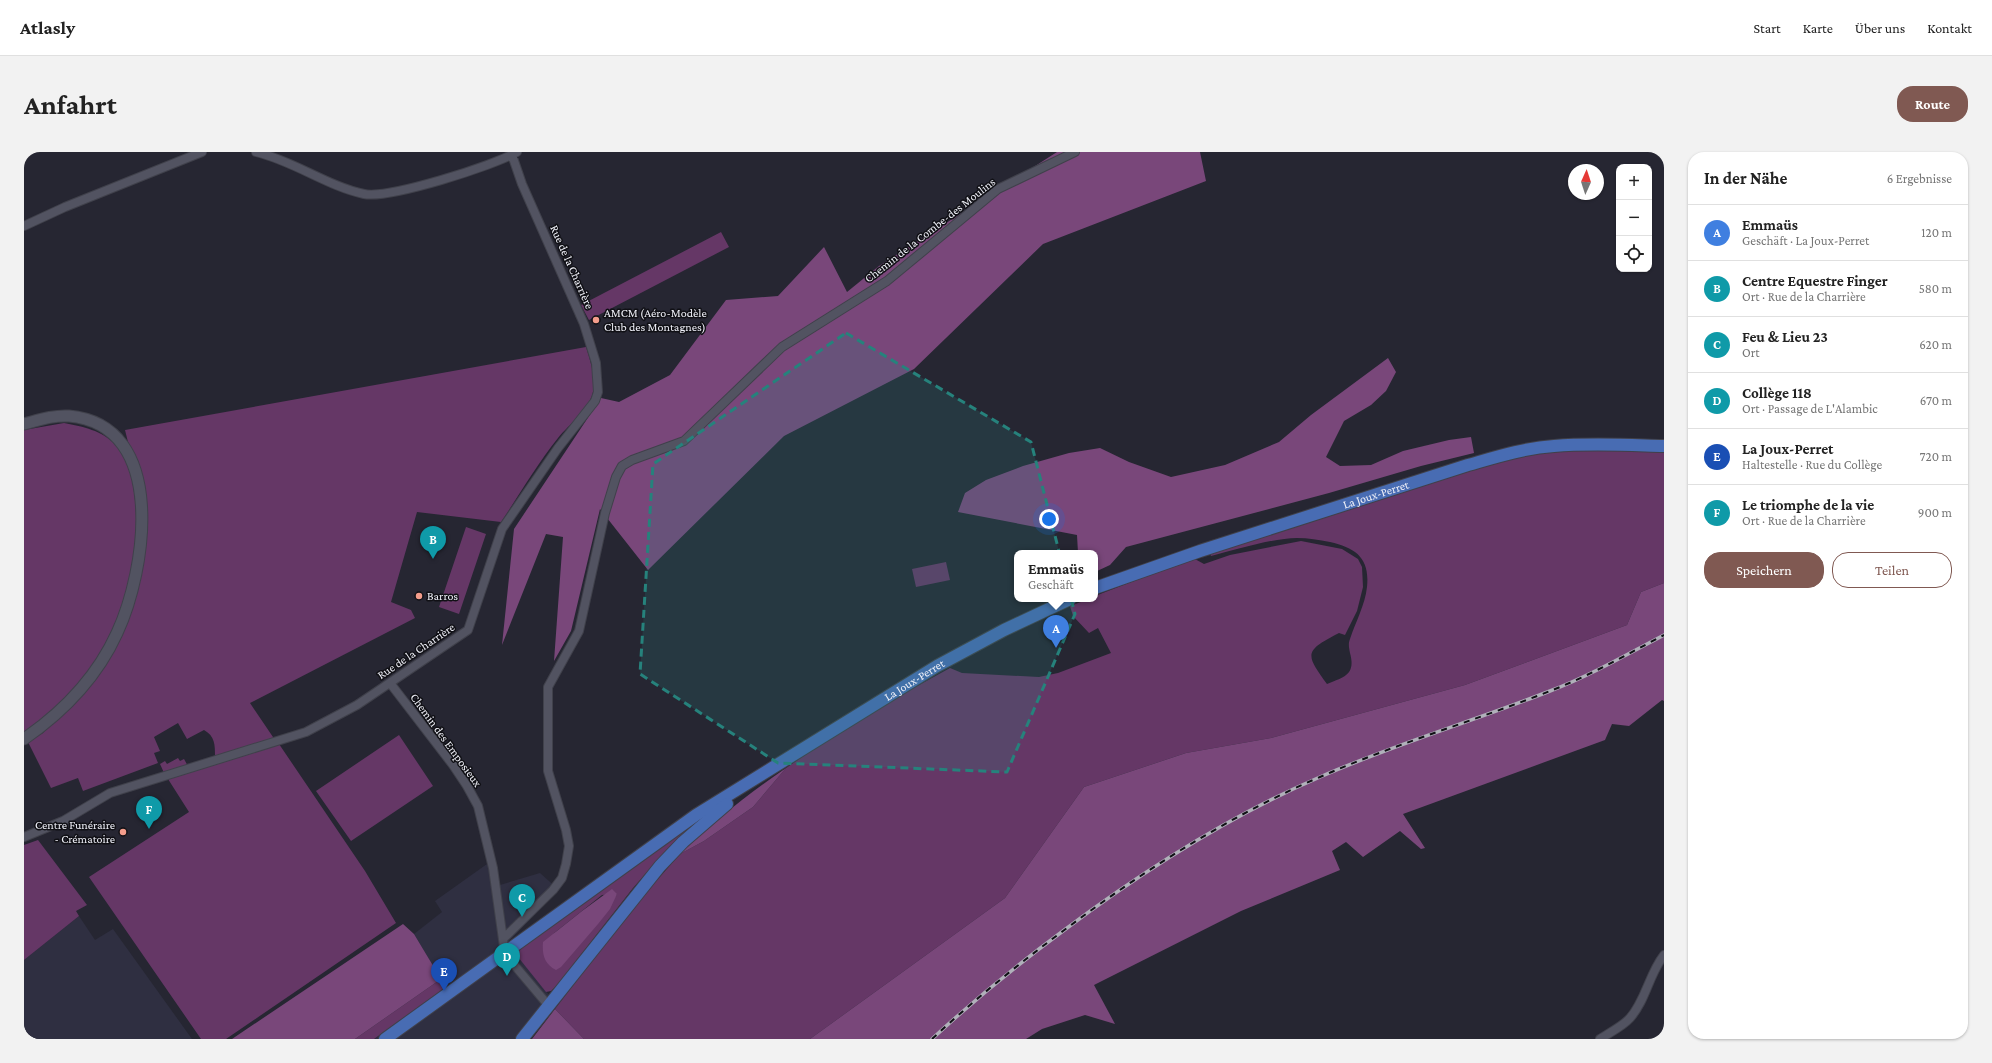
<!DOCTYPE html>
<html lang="de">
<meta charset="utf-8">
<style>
:root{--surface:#fff;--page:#f2f2f2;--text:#222;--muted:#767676;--line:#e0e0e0;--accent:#805952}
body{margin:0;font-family:"Crimson Pro",serif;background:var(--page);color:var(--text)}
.controls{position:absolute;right:12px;top:12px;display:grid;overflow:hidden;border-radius:8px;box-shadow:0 1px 3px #0004}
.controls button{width:36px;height:36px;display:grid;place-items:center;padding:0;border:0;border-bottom:1px solid var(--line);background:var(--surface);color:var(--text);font:20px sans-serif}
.compass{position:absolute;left:1544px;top:12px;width:36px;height:36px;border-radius:50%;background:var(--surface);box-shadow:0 1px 3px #0004;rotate:3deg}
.you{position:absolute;left:1025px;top:367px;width:14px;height:14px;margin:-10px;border:3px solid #fff;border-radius:50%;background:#1a73e8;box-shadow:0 0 0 6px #1a73e833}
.badge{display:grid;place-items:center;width:26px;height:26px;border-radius:50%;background:var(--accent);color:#fff;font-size:13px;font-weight:700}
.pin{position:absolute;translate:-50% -33px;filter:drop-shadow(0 1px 2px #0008)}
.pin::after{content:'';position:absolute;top:21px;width:14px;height:12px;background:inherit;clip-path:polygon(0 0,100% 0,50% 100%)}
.popup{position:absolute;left:990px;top:398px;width:84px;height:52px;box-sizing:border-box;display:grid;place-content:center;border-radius:8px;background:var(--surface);filter:drop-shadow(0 1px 3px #0005);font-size:13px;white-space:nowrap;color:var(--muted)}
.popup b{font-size:15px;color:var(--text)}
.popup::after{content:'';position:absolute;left:50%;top:100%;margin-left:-8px;border:8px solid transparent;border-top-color:var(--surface)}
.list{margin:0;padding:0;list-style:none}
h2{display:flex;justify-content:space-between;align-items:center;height:52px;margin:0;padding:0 16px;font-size:17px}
h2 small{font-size:13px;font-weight:400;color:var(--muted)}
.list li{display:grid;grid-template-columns:26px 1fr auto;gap:12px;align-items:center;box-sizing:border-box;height:56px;padding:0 16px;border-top:1px solid var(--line)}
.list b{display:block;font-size:15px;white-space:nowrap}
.list p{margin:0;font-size:13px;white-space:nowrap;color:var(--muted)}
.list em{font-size:13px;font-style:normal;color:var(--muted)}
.actions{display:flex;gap:8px;padding:12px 16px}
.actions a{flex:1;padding:9px 0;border:1px solid var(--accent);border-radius:16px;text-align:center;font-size:14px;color:var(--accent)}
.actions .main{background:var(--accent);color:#fff}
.icon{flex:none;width:22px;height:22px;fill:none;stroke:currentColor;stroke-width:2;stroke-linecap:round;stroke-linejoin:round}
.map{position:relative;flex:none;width:1640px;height:887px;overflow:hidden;border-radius:16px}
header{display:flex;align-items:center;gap:24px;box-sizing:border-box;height:56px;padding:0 20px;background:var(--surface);border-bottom:1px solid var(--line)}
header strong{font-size:19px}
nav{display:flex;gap:22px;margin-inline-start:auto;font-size:14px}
.intro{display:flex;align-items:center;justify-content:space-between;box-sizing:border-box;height:96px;padding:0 24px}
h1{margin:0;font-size:28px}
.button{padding:10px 18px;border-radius:16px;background:var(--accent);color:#fff;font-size:14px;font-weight:700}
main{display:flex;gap:24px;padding:0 24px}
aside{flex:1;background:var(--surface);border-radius:16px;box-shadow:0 1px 3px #0004}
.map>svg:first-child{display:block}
</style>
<header>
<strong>Atlasly</strong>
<nav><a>Start</a><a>Karte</a><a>Über uns</a><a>Kontakt</a></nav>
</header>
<div class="intro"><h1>Anfahrt</h1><a class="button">Route</a></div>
<main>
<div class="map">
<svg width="1640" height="887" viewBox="0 0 1640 887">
<rect width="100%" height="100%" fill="#262632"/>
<path fill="#2f2f41" d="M470,707l6,26 40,-12 19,17 -52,53 42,52 -7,11 -26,33h-142l71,-52 -31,-53 28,-22 -7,-11z
M55,764l16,24 18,-11 79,110h-165l-3,-4v-75z"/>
<path fill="#653766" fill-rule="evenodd" d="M697,80l8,15 -140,73 -8,-15z
M562,195c4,13 10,30 7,45 -5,20 -23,31 -35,46 -21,26 -38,56 -57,84l-84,-10 -26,90 20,8 4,8 -165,85 25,37 -57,18 -3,-2c0,-11 0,-20 -11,-26l-17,9 -9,-16 -24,14 6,14 -6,2 4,10 -75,28 -5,-13 -27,10 -23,-46 15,-9 52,-55 42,-88 10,-58 -2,-46 -17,-44 -3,-12z
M40,271c20,4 37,7 52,22 31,34 21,133 5,173 -9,24 -26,44 -41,64 -6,7 -11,15 -17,21 -12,11 -25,21 -39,29v-302z
M1560,298l80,2v131l-23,9 -14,33 -162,60 -194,53 -85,15 -102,34 -79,111 -195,141h-226l-29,-30 74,-97 51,-58 24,-13 49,-34 33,-39 77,-52 87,-48 12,5 77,4 19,-4 53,-20 -13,-25 -9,5 -16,-17 -3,-10 19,-7h6v-3l98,-38 11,6 26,-9 71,-14 41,8 16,10 4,8 1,20 -6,24 -12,24 -6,-2c-35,18 -34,21 -12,51 17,-7 29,-9 23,-31 -1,-6 -2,-9 0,-14 6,-18 15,-34 17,-52 3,-29 -11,-39 -37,-45 -11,-2 -22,-4 -33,-4 -24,0 -62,12 -86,18l-1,-2 287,-92 36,-8z
M442,375l20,7 -27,80 -20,-7z
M922,410l4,18 -34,7 -4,-18z
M375,583l34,51 -82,55 -35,-50z
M255,592l86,127 31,52 -170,116h-25l-112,-162 100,-65 -21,-33z
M154,606l2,3 4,-2 5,9 -24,7 -5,-11 5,-3 2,3z
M676,667l-39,37 -28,32 -76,97 -6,6 -5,1 -32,-40zM593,742l-4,6 -60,34 49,-39z
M14,688l49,65 -11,6 3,5 -55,44v-115z
M417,827l5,8 -72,52h-19z"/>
<path fill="#79477a" d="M1033,0h143l6,29 -163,63 -129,125 -130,67 -136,134 -48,-61 -29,122 -17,30 9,-124 -17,-3 -44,111 12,-116 87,-131 18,4 51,-27 56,-75 52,-4 46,-49 23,45 32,-26z
M1364,206l8,14 -10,19 -15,14 -27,16 -18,36 14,9 31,-1 32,-14 46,-11 22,-3 3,16 -53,13 -92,27 -203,54 -16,18 -15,7v-19h-17l-1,-18 -119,-23 7,-19 21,-13 37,-14 46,-13 31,-5 29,14 42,15 54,-12 54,-23 32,-27z
M1640,431v118l-2,-1 -33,26 -17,-2 -7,16 -202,74 22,34 -4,1 -21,-18 -37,26 -17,-15 -14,9 8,19 -99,41 -147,74 21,39 -30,-9 -43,14 -16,10h-216l195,-141 79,-111 102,-34 85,-15 194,-53 162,-60 14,-33z
M762,616l-33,39 -49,34 -24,13c34,-33 68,-60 106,-86z
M588,737l5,5 -7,15 -12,15 -37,43 -5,3c-12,-6 -14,-16 -13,-28l39,-31z
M379,772l11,10 27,45 -86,60h-123z
M531,857l29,30h-52z"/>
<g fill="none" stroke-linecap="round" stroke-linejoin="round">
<defs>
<path id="minor" d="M232,0c38,9 71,34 108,42 25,5 129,-28 153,-42
M0,74l41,-19 137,-55
M366,531l63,82 14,21 11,20 15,62 12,86 43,51
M0,685l39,-16 47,-28 196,-61 51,-27 111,-75 34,-101 56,-81 37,-47 3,-9 -2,-29 -12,-39 -62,-140 -10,-29
M479,787l50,-49 9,-12 4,-14 3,-18 -3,-16 -18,-59v-84l31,-56 26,-118 11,-36 6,-11 10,-6 52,-19 98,-94 105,-66 111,-92 77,-37
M1576,887c9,-6 23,-13 30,-21 16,-18 19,-44 34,-63"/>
<path id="secondary" d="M0,272c15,-4 29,-9 45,-8 100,9 77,155 48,217 -20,44 -54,79 -93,106"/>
<g id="primary">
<path id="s1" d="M1071,436l105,-37 268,-86c28,-8 56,-17 86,-19 37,-3 73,-1 110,0"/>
<path id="s2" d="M361,887l311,-224 241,-149 67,-36 66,-31"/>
<path d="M498,887l138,-173 23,-24 44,-38"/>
</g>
</defs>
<use href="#minor" stroke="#40414b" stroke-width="10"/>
<use href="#secondary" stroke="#40414b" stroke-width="13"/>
<use href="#primary" stroke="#40414b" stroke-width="14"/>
<use href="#minor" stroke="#525361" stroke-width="8"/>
<use href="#secondary" stroke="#525361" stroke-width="11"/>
<use href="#primary" stroke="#486cb3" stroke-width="12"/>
<defs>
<path id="rail" d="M908,887c42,-39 85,-74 131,-108 80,-60 164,-114 257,-154 75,-33 154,-56 230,-86 39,-15 76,-36 114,-56"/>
</defs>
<use href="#rail" stroke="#b0b1ba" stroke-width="3.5"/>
<use href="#rail" stroke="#101015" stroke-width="2" stroke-dasharray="6" stroke-linecap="butt"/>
</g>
<path fill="#26827c" fill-opacity="0.2" stroke="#26827c" stroke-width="3" stroke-dasharray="8 5" stroke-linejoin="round" d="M822,181l185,109 44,172 -68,158 -229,-9 -138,-89 13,-210z"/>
<g fill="#f49d8c" stroke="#101015" stroke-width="1.5">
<circle cx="572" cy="168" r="4"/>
<circle cx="395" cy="444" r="4"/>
<circle cx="99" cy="680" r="4"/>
</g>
<g text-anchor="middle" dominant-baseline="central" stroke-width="3" stroke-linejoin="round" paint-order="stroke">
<g font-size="12" fill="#f0f1f9" stroke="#101015">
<text transform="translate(906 78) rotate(-38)">Chemin de la Combe-des Moulins</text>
<text transform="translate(548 115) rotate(66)">Rue de la Charrière</text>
<text stroke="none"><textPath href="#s1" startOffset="296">La Joux-Perret</textPath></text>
<text transform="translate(392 499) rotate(-34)">Rue de la Charrière</text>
<text stroke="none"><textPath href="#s2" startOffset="640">La Joux-Perret</textPath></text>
<text transform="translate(422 588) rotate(54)">Chemin des Emposieux</text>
</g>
<g font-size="12" fill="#f0f1f9" stroke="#101015" text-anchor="start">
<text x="580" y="161">AMCM (Aéro-Modèle<tspan x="580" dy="14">Club des Montagnes)</tspan></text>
<text x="403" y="444">Barros</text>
<text x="91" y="673" text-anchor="end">Centre Funéraire<tspan x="91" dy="14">- Crématoire</tspan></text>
</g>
</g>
</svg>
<div class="controls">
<button>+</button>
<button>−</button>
<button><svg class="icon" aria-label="locate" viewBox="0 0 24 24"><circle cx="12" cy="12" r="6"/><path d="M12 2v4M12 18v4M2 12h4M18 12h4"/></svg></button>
</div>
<svg class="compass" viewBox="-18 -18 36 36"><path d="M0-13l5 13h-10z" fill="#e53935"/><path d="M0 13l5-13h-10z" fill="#767676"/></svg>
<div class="you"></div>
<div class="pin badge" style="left:1032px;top:496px;background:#3f7fe0">A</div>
<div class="popup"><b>Emmaüs</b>Geschäft</div>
<div class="pin badge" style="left:409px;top:407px;background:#0f9aa8">B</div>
<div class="pin badge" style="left:498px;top:765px;background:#0f9aa8">C</div>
<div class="pin badge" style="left:483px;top:824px;background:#0f9aa8">D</div>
<div class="pin badge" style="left:420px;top:839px;background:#1a4fb4">E</div>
<div class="pin badge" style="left:125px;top:677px;background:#0f9aa8">F</div>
</div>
<aside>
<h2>In der Nähe<small>6 Ergebnisse</small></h2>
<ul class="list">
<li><span class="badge" style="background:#3f7fe0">A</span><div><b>Emmaüs</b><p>Geschäft · La Joux-Perret</p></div><em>120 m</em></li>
<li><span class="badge" style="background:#0f9aa8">B</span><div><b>Centre Equestre Finger</b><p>Ort · Rue de la Charrière</p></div><em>580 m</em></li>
<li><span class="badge" style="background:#0f9aa8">C</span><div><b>Feu &amp; Lieu 23</b><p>Ort</p></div><em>620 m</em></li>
<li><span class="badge" style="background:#0f9aa8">D</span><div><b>Collège 118</b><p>Ort · Passage de L'Alambic</p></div><em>670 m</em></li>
<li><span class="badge" style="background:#1a4fb4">E</span><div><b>La Joux-Perret</b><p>Haltestelle · Rue du Collège</p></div><em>720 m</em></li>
<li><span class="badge" style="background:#0f9aa8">F</span><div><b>Le triomphe de la vie</b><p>Ort · Rue de la Charrière</p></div><em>900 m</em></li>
</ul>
<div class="actions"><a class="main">Speichern</a><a>Teilen</a></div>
</aside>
</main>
